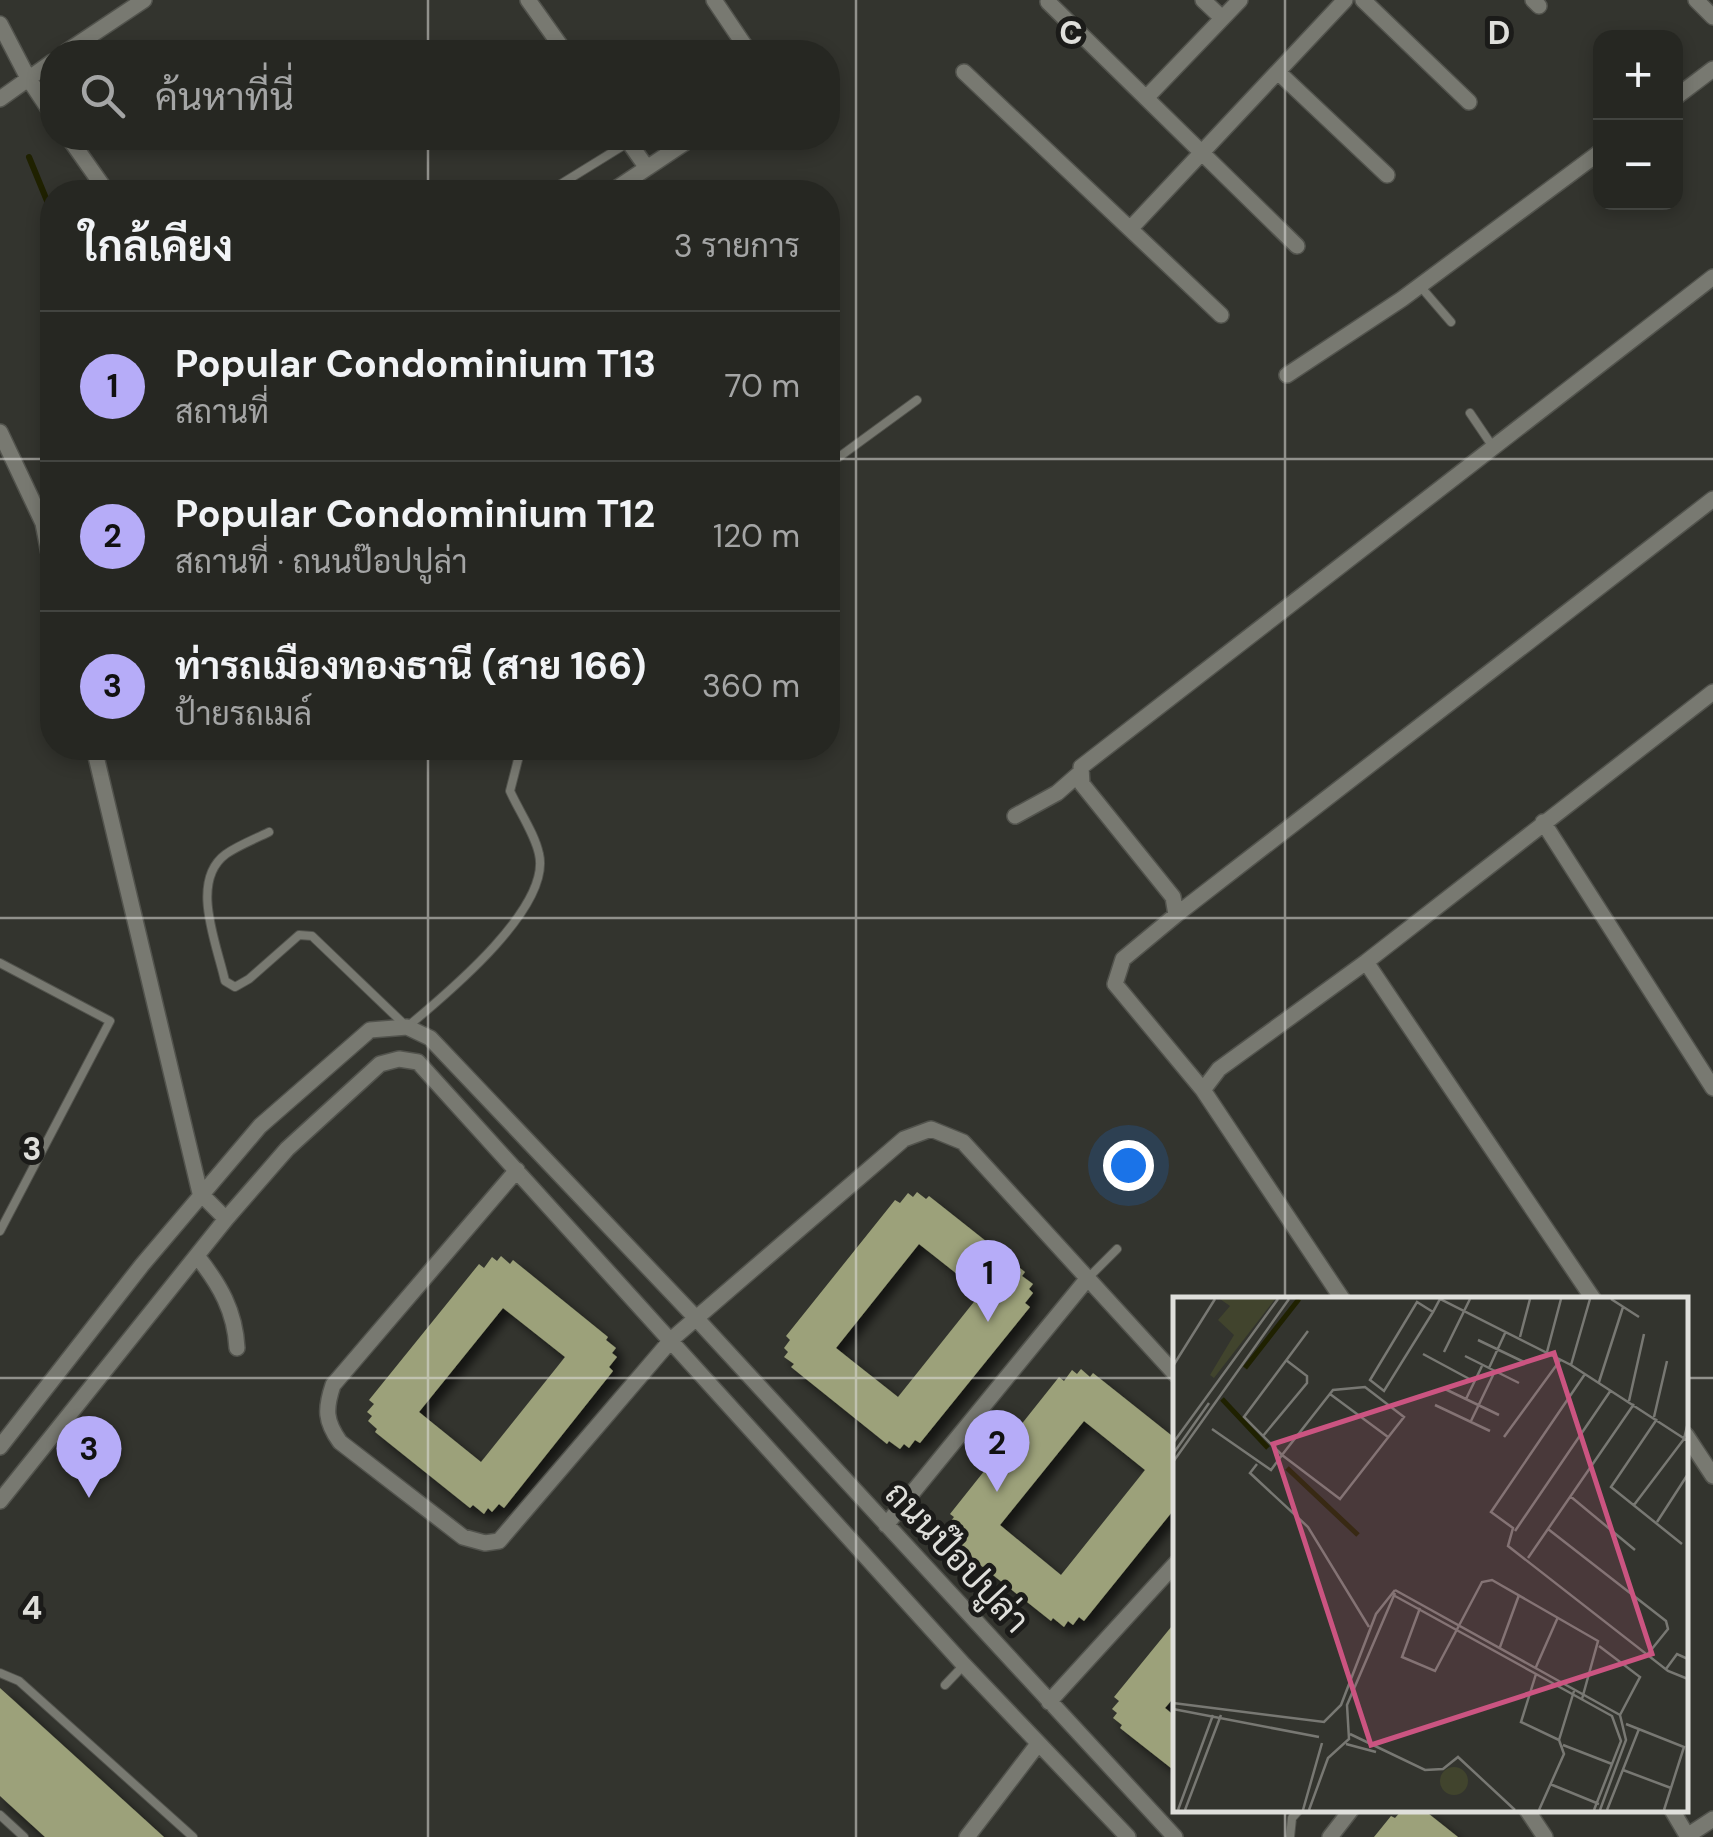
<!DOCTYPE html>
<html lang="th">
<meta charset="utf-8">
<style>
:root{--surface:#262722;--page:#2e2f2a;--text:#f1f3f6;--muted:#a4a5a5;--line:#424440;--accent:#b6acf8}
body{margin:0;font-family:"DM Sans",Sarabun,sans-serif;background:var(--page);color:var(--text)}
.controls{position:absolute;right:30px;top:30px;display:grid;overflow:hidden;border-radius:20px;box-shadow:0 5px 15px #0003}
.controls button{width:90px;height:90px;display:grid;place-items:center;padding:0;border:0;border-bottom:2px solid var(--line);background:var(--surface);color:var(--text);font:50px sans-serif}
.you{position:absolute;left:1128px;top:1165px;width:35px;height:35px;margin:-25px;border:8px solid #fff;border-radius:50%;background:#1a73e8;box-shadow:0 0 0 15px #1a73e833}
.badge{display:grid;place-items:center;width:65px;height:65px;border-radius:50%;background:var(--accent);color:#111;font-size:32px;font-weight:700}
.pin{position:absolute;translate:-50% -82px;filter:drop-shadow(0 2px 5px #0008)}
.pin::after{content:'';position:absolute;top:52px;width:35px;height:30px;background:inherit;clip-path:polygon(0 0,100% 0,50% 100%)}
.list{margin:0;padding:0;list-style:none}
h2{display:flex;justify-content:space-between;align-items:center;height:130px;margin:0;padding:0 40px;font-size:42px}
h2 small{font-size:32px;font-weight:400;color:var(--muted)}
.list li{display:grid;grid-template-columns:65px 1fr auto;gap:30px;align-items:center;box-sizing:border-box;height:150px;padding:0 40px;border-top:2px solid var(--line)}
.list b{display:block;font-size:38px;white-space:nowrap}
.list p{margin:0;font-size:32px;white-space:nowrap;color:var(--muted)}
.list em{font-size:32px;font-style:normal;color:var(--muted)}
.icon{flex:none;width:55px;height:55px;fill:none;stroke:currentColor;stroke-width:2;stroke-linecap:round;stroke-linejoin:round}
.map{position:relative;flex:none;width:1713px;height:1837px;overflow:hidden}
.search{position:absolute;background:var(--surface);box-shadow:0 5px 15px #0003;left:40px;top:40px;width:800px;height:110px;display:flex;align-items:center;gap:25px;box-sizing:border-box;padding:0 35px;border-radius:40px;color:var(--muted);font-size:38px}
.panel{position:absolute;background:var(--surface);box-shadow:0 5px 15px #0003;left:40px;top:180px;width:800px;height:580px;border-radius:40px}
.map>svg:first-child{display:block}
</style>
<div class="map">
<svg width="1713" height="1837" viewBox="0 0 1713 1837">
<defs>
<filter id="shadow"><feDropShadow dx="7" dy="7" stdDeviation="5" flood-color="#0009"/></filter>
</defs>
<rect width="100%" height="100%" fill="#33342e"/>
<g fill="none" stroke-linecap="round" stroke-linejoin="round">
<path stroke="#1f2100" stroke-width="6" d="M29,157l23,56"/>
</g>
<path fill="#9ca17a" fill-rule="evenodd" filter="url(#shadow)" d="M917,1192l9,7 3,-3 96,76 -3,4 11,8 -4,5 4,4 -8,10 5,4 -110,136 -5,-3 -6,8 -5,-4 -4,5 -11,-8 -2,3 -96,-77 3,-3 -10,-7 4,-5 -4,-4 6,-8 -4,-4 109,-136 5,3 8,-10 5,4zM919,1244l62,49 -83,104 -62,-49z
M501,1256l9,8 3,-4 95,77 -2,3 10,8 -4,5 5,4 -8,10 4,4 -109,137 -5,-4 -7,8 -4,-4 -4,6 -11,-9 -3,3 -95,-76 2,-3 -9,-8 4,-5 -5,-4 7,-8 -5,-4 110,-136 5,4 8,-11 5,4zM503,1308l62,49 -84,105 -62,-50z
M1081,1369l9,8 3,-4 83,66v68l-92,114 -5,-4 -6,8 -5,-4 -4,6 -11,-9 -2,3 -96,-76 3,-3 -10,-8 4,-5 -4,-4 6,-8 -4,-3 109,-137 5,4 8,-11 5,4zM1084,1421l61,49 -84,105 -61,-50z
M1176,1621v74l-11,13 11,9v55l-56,-44 2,-3 -9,-7 4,-5 -5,-4 7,-8 -5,-4z
M0,1688l164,149h-119l-45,-41z
M1402,1810h22l34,27h-84l17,-21 4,2z"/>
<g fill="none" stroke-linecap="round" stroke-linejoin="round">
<defs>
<path id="service" d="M548,192l81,-50
M1420,286l31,36
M1470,413l23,34
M828,465l89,-65
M269,832c-14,7 -30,13 -43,22 -37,27 -9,90 -1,127l10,6 14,-8 50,-44 13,1 95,91c37,-31 145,-119 132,-173 -4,-20 -20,-43 -29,-63l11,-43
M0,963l110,58 -110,210
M1088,1278l29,-29
M0,1673l19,8 174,156
M945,1685l19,-20
M0,1815l24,22
M1290,1837l2,-19 7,-8"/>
<path id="minor" d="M528,0l37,52
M714,0l35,52
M1203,0l19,18
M1363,0l106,102
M1533,0l6,6
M1696,0l17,17
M1048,2l249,244
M0,24l28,54 24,36
M66,52l78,-52
M964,72l257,243
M1278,72l109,103
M1676,97l37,-28
M1146,98l94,-98
M0,99l52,-37
M69,138l38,54
M626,138l21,30
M611,192l81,-54
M1130,229l215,-229
M1287,375l115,-76 198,-147
M0,432l43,91 9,46
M94,748l106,445 26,26
M1015,816l42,-23 24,-21
M1543,822l170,266
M1176,915l537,-416
M1366,962l228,338
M1203,1090l16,-21 147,-107 347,-270
M517,1170l-184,215c-8,24 -8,36 7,57l123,95 22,6 14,-2 173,-202 232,-200 27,-10 32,13 213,233
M197,1256c23,29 38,55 40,92
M1343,1300l-140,-210 -88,-106 8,-25 53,-44 -3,-18 -91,-113 -1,-17 632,-490
M1686,1435l27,41
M0,1447l142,-182 118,-139 110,-96 37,-3 23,11 265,279 480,520
M0,1501l226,-282 61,-70 93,-85 19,-5 19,3 546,603 164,172
M886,1525l202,-247
M1049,1702l127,-139
M1527,1810l18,27
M1672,1810l16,27
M1687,1836l26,-17
M967,1837l71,-93
M1330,1837l21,-27"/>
</defs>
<use href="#service" stroke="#52534d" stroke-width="10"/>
<use href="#minor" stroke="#52534d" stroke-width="18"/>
<use href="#service" stroke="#787971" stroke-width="8"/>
<use href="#minor" stroke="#787971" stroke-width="15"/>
</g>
<path fill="none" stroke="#dfdfdb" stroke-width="2.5" stroke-opacity="0.55" d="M428,0v52M856,0v1837M1285,0v1300M428,138v54M0,459h52M828,459h885M428,748v1089M0,918h1713M0,1378h1176M1686,1378h27M1285,1810v27"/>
<g text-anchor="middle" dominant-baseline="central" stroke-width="10" stroke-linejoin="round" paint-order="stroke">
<g font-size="35" fill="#dfdfdb" stroke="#1b1b19">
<text transform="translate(957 1557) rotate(47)">ถนนป๊อปปูล่า</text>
</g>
</g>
<g transform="translate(1173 1297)">
<rect width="515" height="515" fill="#33342e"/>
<path d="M47,2h55l-61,79 -4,-3 24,-40 -16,-15 12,-14zM267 484a14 14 0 1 1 28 0a14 14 0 1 1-28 0Z" fill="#41442d"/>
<path fill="none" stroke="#1f2100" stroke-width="5" d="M72,71l54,-69M49,102l46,49M114,171l71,67"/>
<path fill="none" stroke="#787873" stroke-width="2.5" d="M438,2l28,18M260,15l-16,-10 -47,78 14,11 49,-79 7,-13 131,66 117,76M347,40l10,-38M305,43l48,23M271,55l26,-53M374,55l14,-53M250,57l52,28M292,59l54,27M398,68l19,-66M0,69l42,-67M316,71l17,-37M412,77l-94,138 22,16 -5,18 160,125 20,8M426,85l24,-75M272,92l54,26M157,97l58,43M293,102l16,-33M456,104l15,-67M262,108l55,26M481,120l13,-56M484,122l-46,68 71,57M298,124l24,-50M39,132l59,41 11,-15 51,-65 32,-3 39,30 -64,82 -58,-44 -38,-38 64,-86M90,139l44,-53v-7l-21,-16M331,140l57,-78M0,146l105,-144M0,157l36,-51M0,165l116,-163M84,167l-7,9 58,54 61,100M397,199l65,54M461,208l50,-66 4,-17M484,225l31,-48M375,232l118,92 2,8 -21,26M342,234l96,-141M355,261l106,-154M222,293l225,125 6,25 -26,70M222,299l217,120 9,25 -27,69M247,311l-18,49 33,14 47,-89 10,-2 106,61 -16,58M426,349l41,31 -20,38M327,350l19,-52M363,370l22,-50M493,372l11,-15 11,5M363,377l-15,48 38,18 5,14 -25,56M0,406l151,19 17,-17 35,-91 19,-24M0,412l146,28M453,427l58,23 -20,63M177,437l75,36 18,-1 15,-12 57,53M386,443l15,-49M173,447l30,8M390,448l49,19M450,473l48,18M377,487l49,20M5,513l35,-95M12,513l36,-95M130,513l19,-67M136,513l19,-52 21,-19 -2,-34 48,-112M434,513l32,-81"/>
<path fill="#cb5481" fill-opacity="0.15" stroke="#cb5481" stroke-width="5" d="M381,56l98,301 -281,91 -98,-301z"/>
<rect width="515" height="515" fill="none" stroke="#dfdfdb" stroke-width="5"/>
</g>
<g font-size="32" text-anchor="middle" font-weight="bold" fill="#dfdfdb" stroke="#1b1b19" stroke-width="10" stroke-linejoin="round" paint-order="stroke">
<text x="1071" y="44">C</text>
<text x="1499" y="44">D</text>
<text x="32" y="1160">3</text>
<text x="32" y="1619">4</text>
</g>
</svg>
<div class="controls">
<button>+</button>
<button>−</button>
</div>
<div class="you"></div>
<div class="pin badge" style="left:988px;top:1322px">1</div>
<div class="pin badge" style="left:997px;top:1492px">2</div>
<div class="pin badge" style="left:89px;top:1498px">3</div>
<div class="search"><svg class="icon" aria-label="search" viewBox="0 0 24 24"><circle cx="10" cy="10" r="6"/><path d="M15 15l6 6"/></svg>ค้นหาที่นี่</div>
<section class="panel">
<h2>ใกล้เคียง<small>3 รายการ</small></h2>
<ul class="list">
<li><span class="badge">1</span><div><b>Popular Condominium T13</b><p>สถานที่</p></div><em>70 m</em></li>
<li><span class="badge">2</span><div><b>Popular Condominium T12</b><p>สถานที่ · ถนนป๊อปปูล่า</p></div><em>120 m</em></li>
<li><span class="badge">3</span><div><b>ท่ารถเมืองทองธานี (สาย 166)</b><p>ป้ายรถเมล์</p></div><em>360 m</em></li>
</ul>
</section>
</div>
